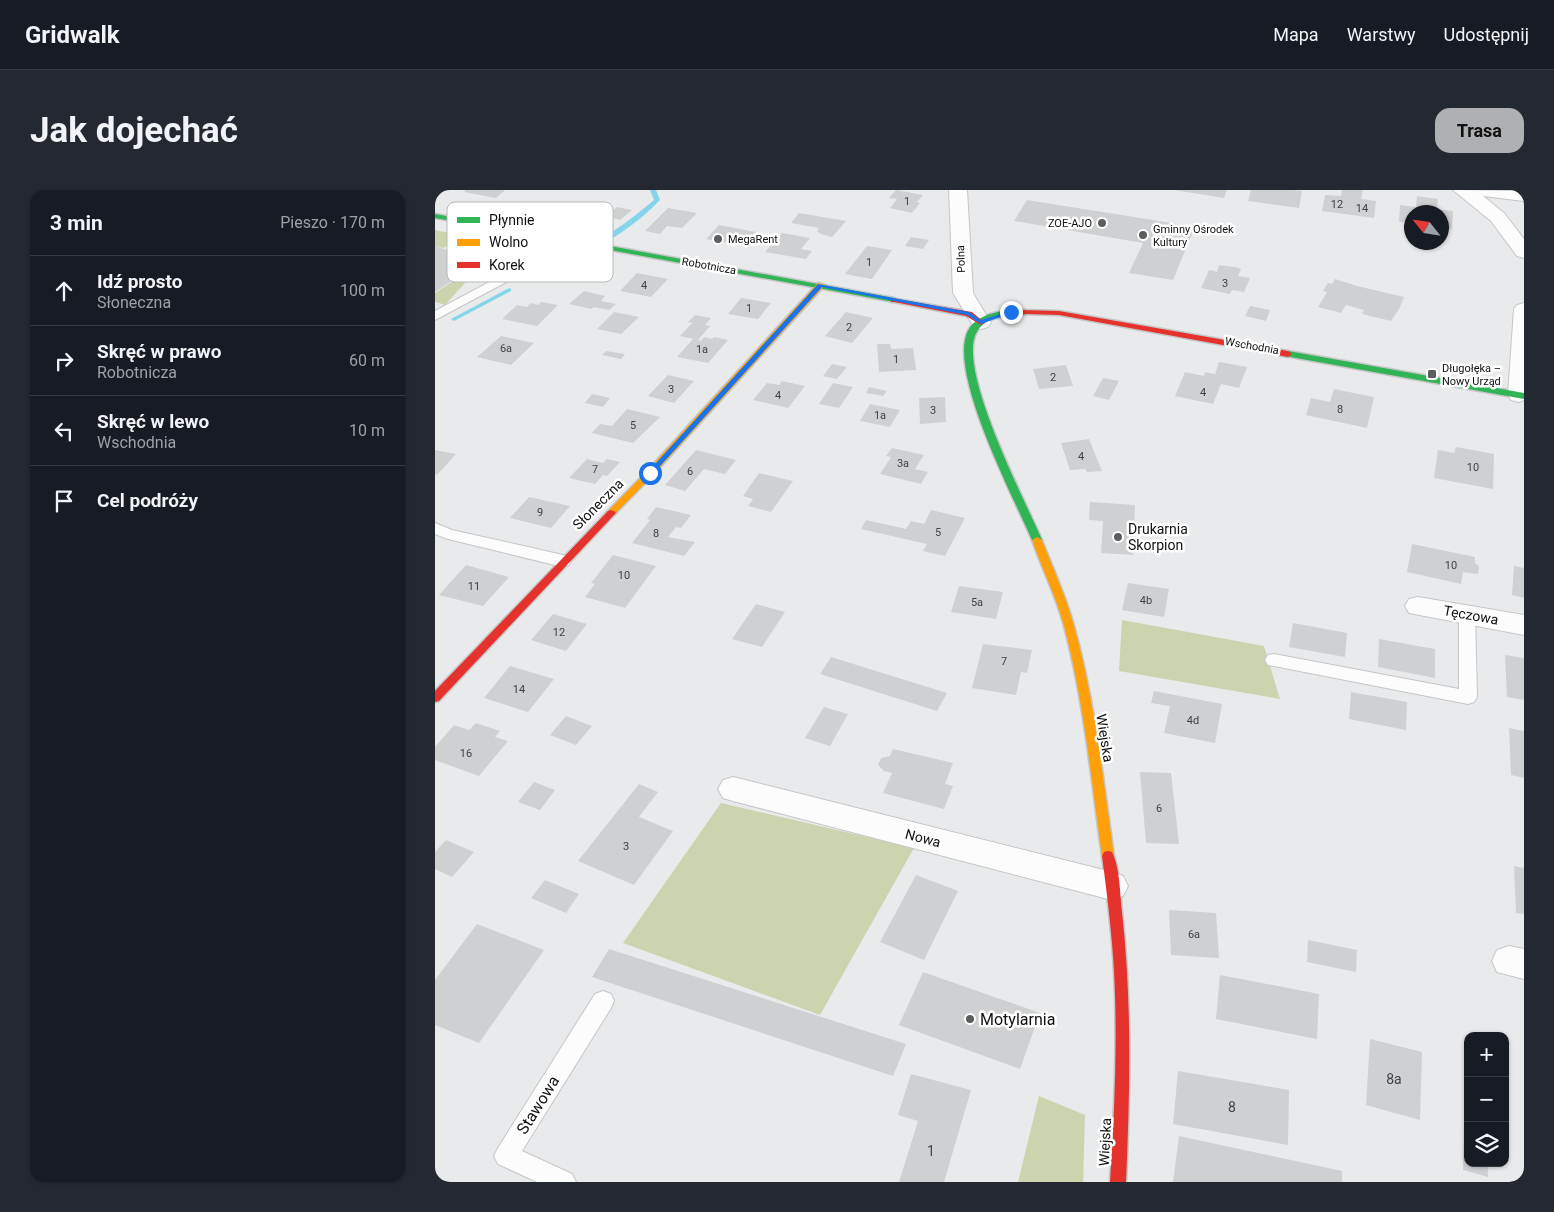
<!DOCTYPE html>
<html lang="pl">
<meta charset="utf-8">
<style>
:root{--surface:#171b24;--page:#242831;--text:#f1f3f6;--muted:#9ea1a6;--line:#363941;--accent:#aeb0b2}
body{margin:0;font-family:Roboto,sans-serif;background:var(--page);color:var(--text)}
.controls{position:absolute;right:15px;bottom:15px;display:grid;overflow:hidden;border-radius:10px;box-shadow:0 1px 4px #0004}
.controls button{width:45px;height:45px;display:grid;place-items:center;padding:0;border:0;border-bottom:1px solid var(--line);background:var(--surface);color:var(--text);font:25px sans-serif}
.compass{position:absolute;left:969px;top:15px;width:45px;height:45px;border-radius:50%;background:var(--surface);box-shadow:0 1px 4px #0004;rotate:300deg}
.stop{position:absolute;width:15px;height:15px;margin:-11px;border:4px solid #1a73e8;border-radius:50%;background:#fff}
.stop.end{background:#1a73e8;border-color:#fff;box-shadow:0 1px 5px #0008}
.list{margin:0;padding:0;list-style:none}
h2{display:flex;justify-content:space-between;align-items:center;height:65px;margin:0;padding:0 20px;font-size:21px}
h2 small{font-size:16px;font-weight:400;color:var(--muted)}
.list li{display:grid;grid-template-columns:32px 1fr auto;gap:15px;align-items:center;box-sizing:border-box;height:70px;padding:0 20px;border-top:1px solid var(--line)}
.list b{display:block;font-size:19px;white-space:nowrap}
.list p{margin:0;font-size:16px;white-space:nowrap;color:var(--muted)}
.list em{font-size:16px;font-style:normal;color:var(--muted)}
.icon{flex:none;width:28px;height:28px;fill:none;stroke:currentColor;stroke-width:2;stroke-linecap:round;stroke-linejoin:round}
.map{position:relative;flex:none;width:1089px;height:992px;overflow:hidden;border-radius:15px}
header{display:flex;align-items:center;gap:30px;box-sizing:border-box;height:70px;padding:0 25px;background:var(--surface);border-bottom:1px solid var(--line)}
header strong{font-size:24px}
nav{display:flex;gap:28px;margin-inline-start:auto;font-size:18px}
.intro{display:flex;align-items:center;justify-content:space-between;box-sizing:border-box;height:120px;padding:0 30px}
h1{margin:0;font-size:35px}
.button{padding:12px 22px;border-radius:15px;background:var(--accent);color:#111;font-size:18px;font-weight:700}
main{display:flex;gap:30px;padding:0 30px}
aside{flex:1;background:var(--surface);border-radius:15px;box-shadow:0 1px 4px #0004}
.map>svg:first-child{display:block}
</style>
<header>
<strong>Gridwalk</strong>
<nav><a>Mapa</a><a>Warstwy</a><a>Udostępnij</a></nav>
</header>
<div class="intro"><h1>Jak dojechać</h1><a class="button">Trasa</a></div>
<main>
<aside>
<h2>3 min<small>Pieszo · 170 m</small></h2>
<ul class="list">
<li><svg class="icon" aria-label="ahead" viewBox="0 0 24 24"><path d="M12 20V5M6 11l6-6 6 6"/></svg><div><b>Idź prosto</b><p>Słoneczna</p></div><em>100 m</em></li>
<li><svg class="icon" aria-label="right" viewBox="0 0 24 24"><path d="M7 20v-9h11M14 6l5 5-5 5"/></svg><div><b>Skręć w prawo</b><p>Robotnicza</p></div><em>60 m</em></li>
<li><svg class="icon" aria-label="left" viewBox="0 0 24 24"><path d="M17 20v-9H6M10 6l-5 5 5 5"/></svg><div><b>Skręć w lewo</b><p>Wschodnia</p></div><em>10 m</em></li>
<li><svg class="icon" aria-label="arrive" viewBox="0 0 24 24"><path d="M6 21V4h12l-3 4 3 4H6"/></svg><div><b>Cel podróży</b></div></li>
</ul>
</aside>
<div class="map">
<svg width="1089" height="992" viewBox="0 0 1089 992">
<rect width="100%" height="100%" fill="#e9eaeb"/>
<path fill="#cbd4ae" d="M0,41v-1l29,6 -21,12 -8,-2z
M47,72l1,1 -38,42 -10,-3v-9z
M687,430l142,26 16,53 -161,-28z
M286,613l193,45 -94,167 -197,-72z
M604,906l46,19 -2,67h-65z"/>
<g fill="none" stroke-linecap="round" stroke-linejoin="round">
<path fill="#84d5ec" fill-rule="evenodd" d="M215,0h6l4,10c-35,37 -85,61 -131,82h-4v-2c47,-22 90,-46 129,-80z
M74,98l2,1v2l-55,29 -2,1 -3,-2z"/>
</g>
<path fill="#cfd0d1" d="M31,0h39l-9,8 -32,-6z
M461,0l27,5 -6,7 3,1 -8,10 -22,-5 7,-9 -8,-1z
M739,0h53l-3,8z
M816,0h41l10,1 -3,17 -51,-7z
M907,0h21l-2,9 15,2 -2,17 -52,-7 3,-16 16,1z
M982,6l21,3 -1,10 16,2 -1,18 -11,-2v-15h-30v11l-12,-1 1,-17 16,2z
M592,10l126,20 42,7 -22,53 -44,-7 14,-30 -129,-22z
M182,17l15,3 -12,10 -14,-4z
M233,18l29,5 -15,15 -15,-2 -7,8 -15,-3z
M364,23l47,8 -14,16 -11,-3 -4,-3 2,-3 -28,-5z
M284,35l37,7 -12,14 -38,-7z
M347,43l28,5 -9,11 11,2 -6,8 -41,-7z
M476,47l18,3 -6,9 -18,-3z
M0,56l6,2 41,13 -47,31z
M432,56l25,4 -20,29 -27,-5z
M784,75l16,2 6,2 -3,7 12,2 -6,14 -12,-2 -2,4 -29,-6 8,-18 8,2z
M202,83l31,6 -17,18 -31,-6z
M900,89l22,7 47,11 -5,12 -8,12 -29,-7 2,-4 -18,-5 -5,8 -23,-6 9,-15 -4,-1 5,-8 4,1z
M149,101l21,5 -4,5 15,3 -7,6 -15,-3 -3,2 -22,-5z
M306,108l30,5 -13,16 -30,-5z
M106,112l17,3 -21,21 -35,-7 15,-14 10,2 4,-4 7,2z
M815,116l20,4 -4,11 -21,-5z
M179,122l25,5 -18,17 -24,-5z
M411,122l27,6 -21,25 -27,-7z
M260,125l16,3 -6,7 5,1 -12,14 3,1 3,-4 8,2 2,-2 14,3 -20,23 -31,-6 16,-18 -13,-3 12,-13 -4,-1z
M66,146l33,7 -23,22 -34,-8z
M442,154h13l1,5 22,-1 3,22 -37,2z
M171,161l19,3 -4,5 -19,-4z
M784,172l28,5 -8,21 -18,-4 -8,20 -38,-8 10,-24 19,4 1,-4 10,2z
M397,174l15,3 -10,12 -14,-3z
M631,175l7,21 -34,3 -6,-20z
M233,185l26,6 -20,22 -26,-7z
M668,188l16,3 -10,19 -16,-4z
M347,191l23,5 -17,22 -35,-8 14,-17 12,2z
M398,193l20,4 -14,21 -20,-4z
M434,197l18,4 -4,5 -17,-3z
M899,199l40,8 -7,31 -61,-13 5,-17 19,4z
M157,204l18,4 -7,9 -18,-4z
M510,207l1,25 -26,2 -1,-26z
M435,214l30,6 -10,17 -30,-6z
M192,219l33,8 -27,26 -41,-10 8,-9 12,2z
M654,249l13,32 -15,1 -2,-3 -15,1 -9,-27z
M1021,257l38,7 -1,35 -59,-11 4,-28 16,3z
M457,258l32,7 -9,14 13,3 -7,12 -41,-10 11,-17 -5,-1z
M0,260l21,4 -19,21 -2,-1z
M261,260l40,10 -11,14 -21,-5 -19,22 -20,-6z
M152,269l16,4 4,-4 13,3 -13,14 -4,-1 -8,9 -26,-6z
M324,283l34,8 -22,31 -23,-6 5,-7 -10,-3z
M94,307l41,9 -19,22 -41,-10z
M655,312l45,3 -2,50 -32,-2 2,-32 -14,-1z
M221,317l35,8 -10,13 -5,-1 -8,10 27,5 -11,14 -52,-13 18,-23 -3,-1z
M496,320l34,8 -20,38 -22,-5 4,-7 -66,-15 5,-9 40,9 5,-8 13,3z
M977,354l63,13v6l4,3 -1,8 -15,-2 -2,12 -54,-12z
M178,365l43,11 -31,42 -40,-11 10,-13 -4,-1z
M31,375l43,12 -26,29 -44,-11z
M1079,376l10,2v30l-12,-3z
M693,393l41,6 -5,28 -42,-7z
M524,396l44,6 -7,27 -45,-7z
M321,414l29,8 -23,35 -30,-8z
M118,424l34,10 -21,27 -35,-11z
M858,433l54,10 -2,24 -56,-10z
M944,449l56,10v29l-57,-11z
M548,454l49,6 -5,23 -6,-1 -5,23 -44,-7z
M1070,465l19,3v42l-17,-3z
M396,467l116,36 -10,18 -117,-37z
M75,476l44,13 -26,33 -44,-14z
M719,501l68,13 -7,39 -51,-10 6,-27 -19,-3z
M916,502l56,10 -1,28 -57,-11z
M389,517l24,7 -18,32 -25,-8z
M131,526l26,10 -16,19 -26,-10z
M41,533l24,8 -5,6 13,4 -29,35 -44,-16v-13l19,-22 15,5z
M1074,538l15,3v47l-13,-3z
M458,559l60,14 -8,21 8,2 -9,23 -61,-16 9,-20 -8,-2 -6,-6 3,-7 9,-2z
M705,582l31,1 8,71 -33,-1z
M99,592l21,8 -15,20 -22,-8z
M204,594l19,8 -19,25 34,14 -39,54 -56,-24z
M11,650l28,12 -22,25 -17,-8v-17z
M1079,676l10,2v46l-8,-1z
M481,685l42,16 -34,69 -44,-18z
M110,690l34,14 -13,19 -35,-15z
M734,720l47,3 3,45 -48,-3z
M42,734l67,26 -65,93 -44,-18v-45z
M873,750l49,10 -1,22 -49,-10z
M174,759l297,95 -13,32 -301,-99z
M488,782l117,41 -20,56 -121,-44z
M785,785l99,19 -2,45 -101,-20z
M935,849l52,13 -2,68 -54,-15z
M743,881l111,19 -1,55 -115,-21z
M476,884l60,16 -27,92h-45l19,-61 -20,-6z
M1029,935l4,1v37h20v14l-25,-7z
M744,946l163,35v11h-169z"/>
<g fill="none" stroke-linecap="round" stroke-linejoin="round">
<defs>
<path id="lane" d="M137,48l6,4 -2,3 -141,75v-9z
M0,333l17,7 111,25 6,2 2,4 -2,4 -6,2 -115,-28 -13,-5z
M1032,419l6,2 2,4 2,82 -3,5 -6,2 -194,-38 -6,-1 -3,-5 3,-5 6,-1 185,35v-74l2,-4z
M168,801l8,3 3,7 -3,7 -89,143 50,23 4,8h-39l-39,-18 -4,-8 4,-8 97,-154z"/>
<path id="street" d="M514,0h18l6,103 18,30 -3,4 -7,2 -7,-2 -21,-34z
M1018,0l71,1v10l-41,-5 21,17 20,26v19l-7,-2 -26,-35z
M1089,113v97l-5,2 -8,-2 -3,-5 6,-86 3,-4z
M983,407l106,18v20l-115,-22 -4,-7 4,-7z
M298,587l379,95 11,4 5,10 -5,10 -11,4 -379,-99 -10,-3 -5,-9 5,-9z
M1074,756l15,3v30l-27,-7 -5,-11 5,-11z"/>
<path id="fast" d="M0,24l459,84 4,2 -4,2 -459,-84z
M589,120l4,2 -1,2c-16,3 -38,0 -49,16 -25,34 48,172 64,210l-5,3 -5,-3c-17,-40 -87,-172 -63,-211 10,-17 37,-19 55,-19z
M853,161l236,42v6l-239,-43v-4z"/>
<path id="slow" d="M383,93l7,2 -172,190 -39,40h-6l-2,-2 2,-2 39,-40z
M602,347l5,3c11,29 24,56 32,86 21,75 29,153 40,230l-2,4 -4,1 -4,-1 -2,-4c-11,-77 -18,-155 -38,-230 -8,-30 -22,-57 -32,-86z"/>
<path id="jam" d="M456,108l81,14 13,11 -4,2 -15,-9 -72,-14h-3z
M586,120l38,1 229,40 4,3 -4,3 -229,-42 -35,-1 -4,-2z
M176,320l3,1 2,2 -2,2 -175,186 -4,1v-11l173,-180z
M673,661l4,1c8,15 8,43 10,60 10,90 8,180 4,270h-16c4,-62 7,-124 5,-186 -1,-47 -7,-94 -13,-140l2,-4z"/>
</defs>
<use href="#lane" stroke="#c5c6c7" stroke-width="2"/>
<use href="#street" stroke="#c5c6c7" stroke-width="2"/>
<use href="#fast" stroke="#c5c6c7" stroke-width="3"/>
<use href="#slow" stroke="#c5c6c7" stroke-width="3"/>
<use href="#jam" stroke="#c5c6c7" stroke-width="3"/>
<use href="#lane" fill="#fcfcfc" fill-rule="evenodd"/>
<use href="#street" fill="#fcfcfc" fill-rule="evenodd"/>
<use href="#fast" fill="#30b455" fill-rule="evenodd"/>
<use href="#slow" fill="#ff9f0a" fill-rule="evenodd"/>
<use href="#jam" fill="#e5322d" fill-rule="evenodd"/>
</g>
<path fill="#1a73e8" d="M383,94l151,28 12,8 30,-9 3,1 -33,12 -14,-9 -145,-28 -170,188h-4v-3z"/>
<g fill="#5c5d5e" stroke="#fff" stroke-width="2">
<circle cx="667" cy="33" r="5"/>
<circle cx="708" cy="45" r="5"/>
<circle cx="283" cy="49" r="5"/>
<rect x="992" y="179" width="10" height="10" rx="2.5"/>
<circle cx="683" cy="347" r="5"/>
<circle cx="535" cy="829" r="5"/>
</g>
<g text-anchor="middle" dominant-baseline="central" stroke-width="5" stroke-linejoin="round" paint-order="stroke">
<g font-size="11" fill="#404142">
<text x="472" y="11">1</text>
<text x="902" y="14">12</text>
<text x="927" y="18">14</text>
<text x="434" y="72">1</text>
<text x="790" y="93">3</text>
<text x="209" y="95">4</text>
<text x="314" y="118">1</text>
<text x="414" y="137">2</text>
<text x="71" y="158">6a</text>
<text x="267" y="159">1a</text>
<text x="461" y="169">1</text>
<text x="618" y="187">2</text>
<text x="236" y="199">3</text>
<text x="768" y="202">4</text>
<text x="343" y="205">4</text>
<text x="905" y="219">8</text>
<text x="498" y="220">3</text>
<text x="445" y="225">1a</text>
<text x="198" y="235">5</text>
<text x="646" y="266">4</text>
<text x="468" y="273">3a</text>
<text x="1038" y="277">10</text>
<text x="160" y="279">7</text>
<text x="255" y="281">6</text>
<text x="105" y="322">9</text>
<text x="503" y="342">5</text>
<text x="221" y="343">8</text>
<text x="1016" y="375">10</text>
<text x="189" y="385">10</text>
<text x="39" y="396">11</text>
<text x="711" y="410">4b</text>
<text x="542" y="412">5a</text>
<text x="124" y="442">12</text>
<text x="569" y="471">7</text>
<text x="84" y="499">14</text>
<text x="758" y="530">4d</text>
<text x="31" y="563">16</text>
<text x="724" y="618">6</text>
<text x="191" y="656">3</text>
<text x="759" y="744">6a</text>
</g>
<g font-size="11" fill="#101112" stroke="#fff" text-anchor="start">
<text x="657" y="33" text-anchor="end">ZOE-AJO</text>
<text x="718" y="39">Gminny Ośrodek<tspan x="718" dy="13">Kultury</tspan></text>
<text x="293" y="49">MegaRent</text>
<text x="1007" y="178">Długołęka –<tspan x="1007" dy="13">Nowy Urząd</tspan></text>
</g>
<g font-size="11" fill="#101112" stroke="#fff">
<text transform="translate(526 69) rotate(-92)">Polna</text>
<text transform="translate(274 76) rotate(10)">Robotnicza</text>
<text transform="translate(817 156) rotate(10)">Wschodnia</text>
</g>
<g font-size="14" fill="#101112" stroke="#fff">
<text transform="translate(163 314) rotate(-45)">Słoneczna</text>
<text transform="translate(1036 425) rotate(10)">Tęczowa</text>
<text transform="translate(670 548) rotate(81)">Wiejska</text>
<text transform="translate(488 648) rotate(15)">Nowa</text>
<text transform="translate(670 952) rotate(-87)">Wiejska</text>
</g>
<g font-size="14" fill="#101112" stroke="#fff" text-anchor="start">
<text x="693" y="339">Drukarnia<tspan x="693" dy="16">Skorpion</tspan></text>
</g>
<g font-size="14" fill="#404142">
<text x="959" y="889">8a</text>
<text x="797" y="917">8</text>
<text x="496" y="961">1</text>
</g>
<g font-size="16" fill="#101112" stroke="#fff" text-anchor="start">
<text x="545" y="829">Motylarnia</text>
</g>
<g font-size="16" fill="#101112" stroke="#fff">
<text transform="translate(103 915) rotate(-58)">Stawowa</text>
</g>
</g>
<rect x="12" y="12" width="166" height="80" rx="8" fill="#fff" stroke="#b7b8b8" stroke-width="1"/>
<rect x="22" y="27" width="23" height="6" fill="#30b455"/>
<rect x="22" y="49" width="23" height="7" fill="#ff9f0a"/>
<rect x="22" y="72" width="23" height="6" fill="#e5322d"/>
<g font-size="14" fill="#101112">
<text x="54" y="35">Płynnie</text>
<text x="54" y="57">Wolno</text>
<text x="54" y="80">Korek</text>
</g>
</svg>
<div class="controls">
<button>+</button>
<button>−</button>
<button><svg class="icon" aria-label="layers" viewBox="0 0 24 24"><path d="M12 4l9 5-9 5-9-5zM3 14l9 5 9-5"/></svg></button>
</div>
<svg class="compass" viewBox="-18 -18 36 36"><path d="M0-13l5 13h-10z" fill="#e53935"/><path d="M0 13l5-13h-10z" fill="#9ea1a6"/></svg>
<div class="stop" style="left:215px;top:283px"></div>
<div class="stop end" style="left:576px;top:122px"></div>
</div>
</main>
